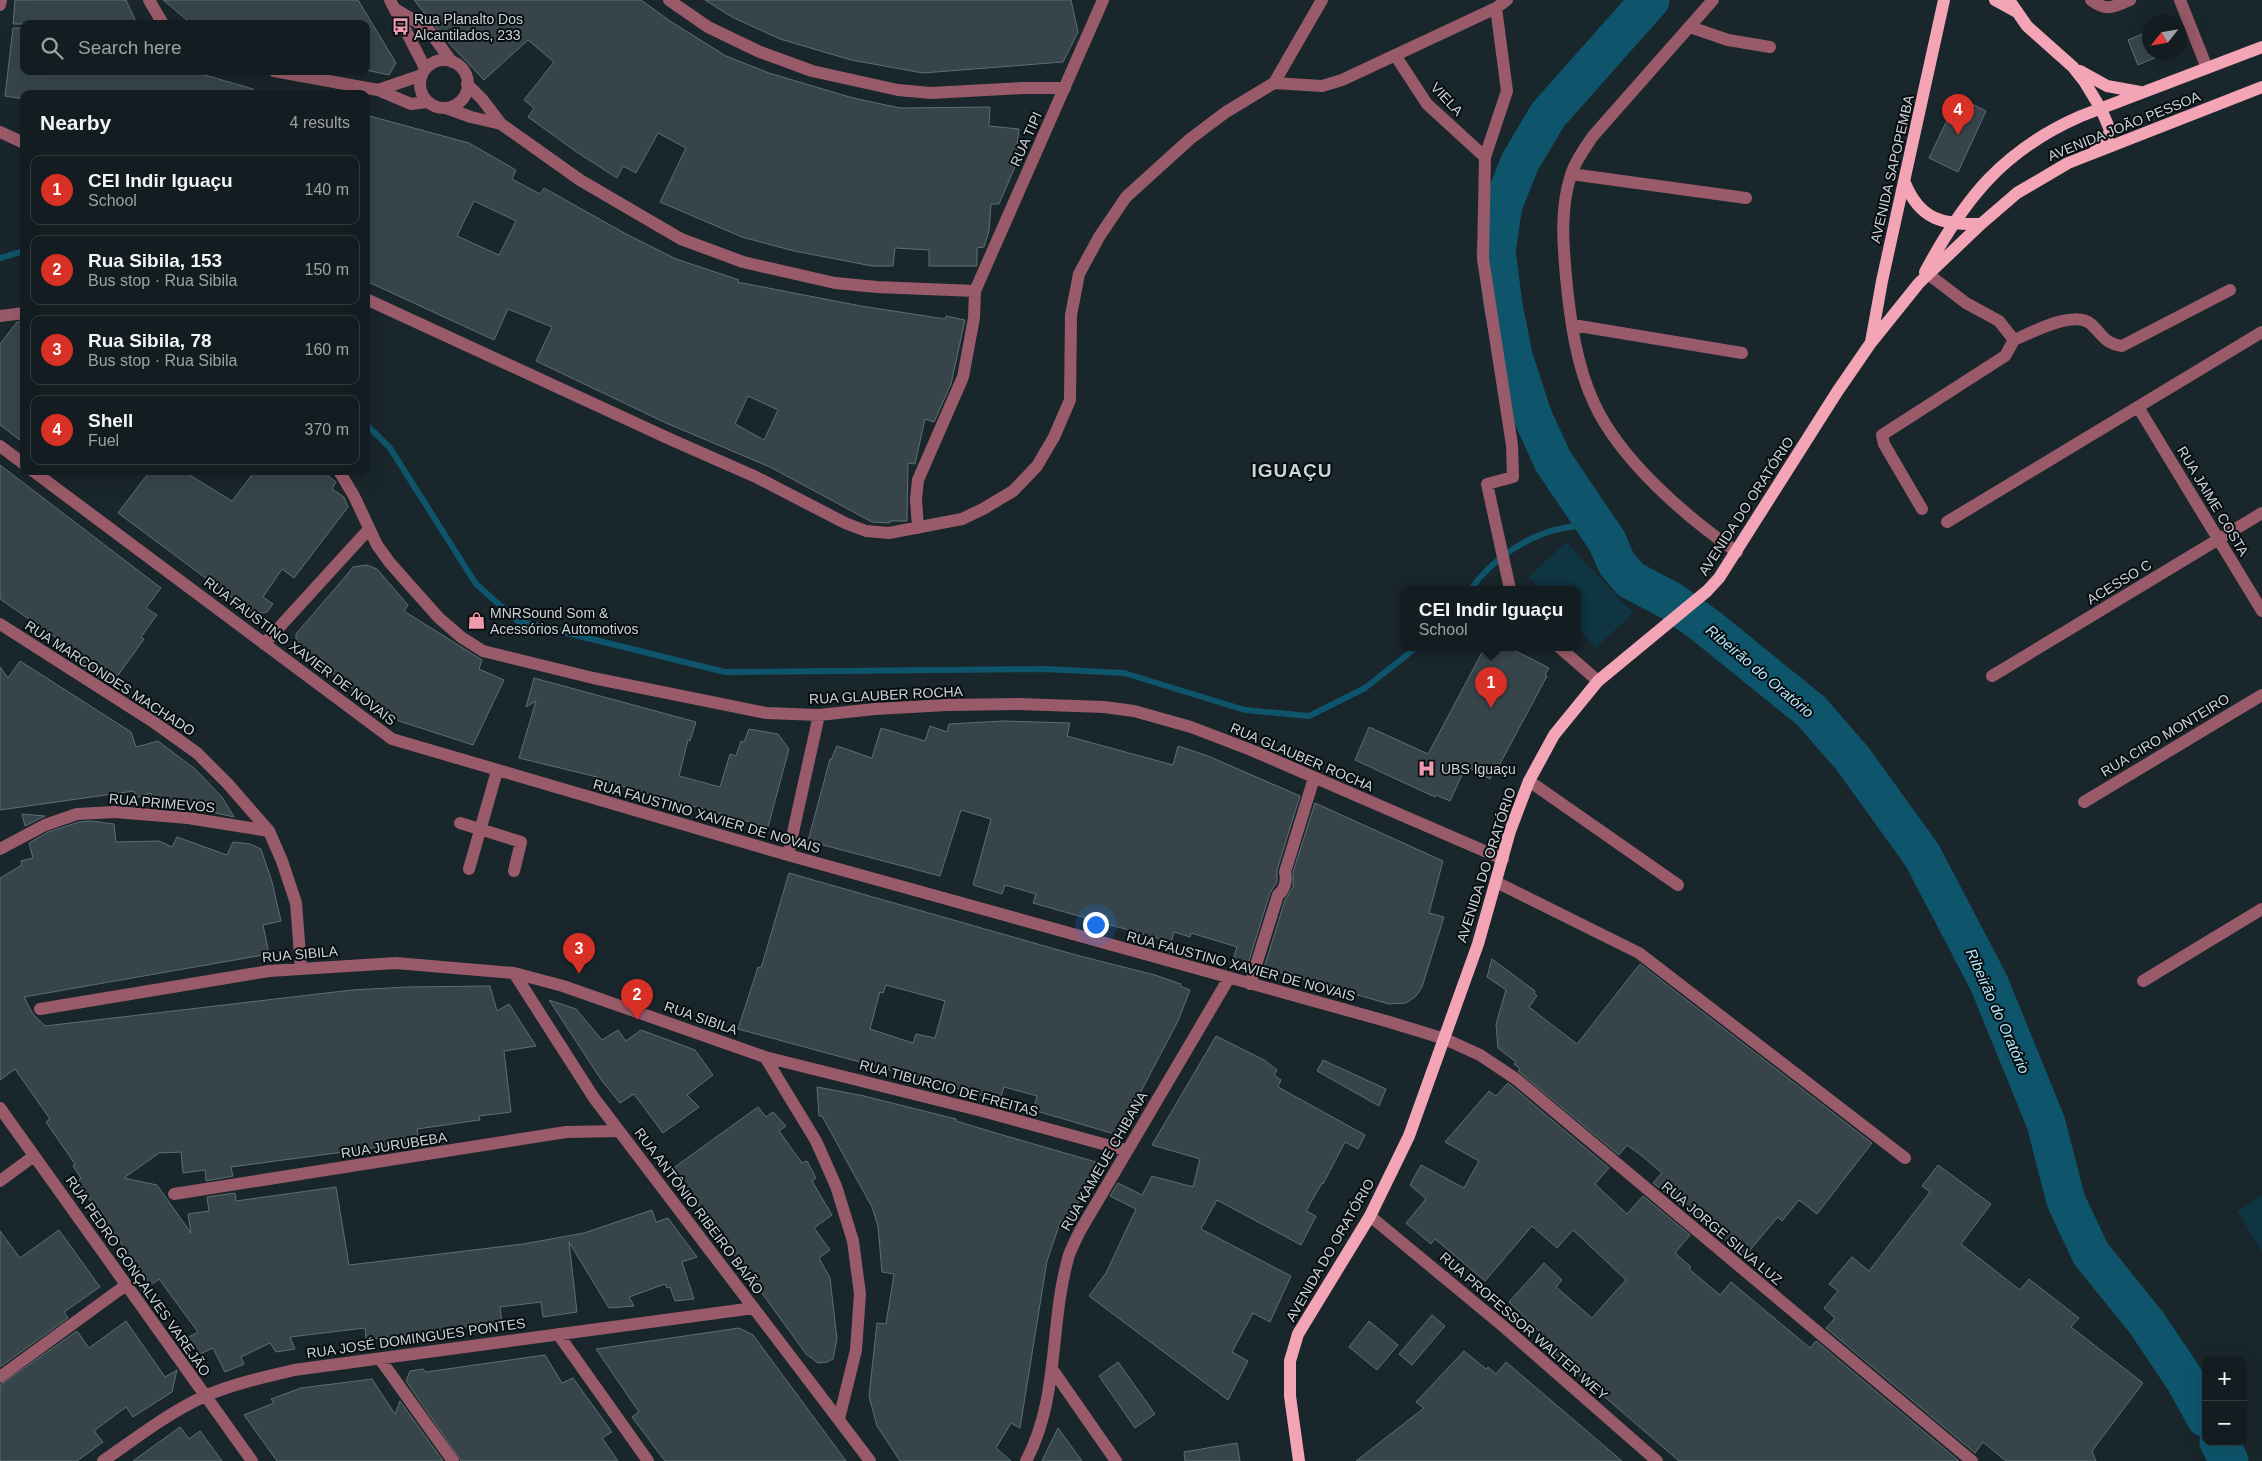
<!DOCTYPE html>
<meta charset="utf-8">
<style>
:root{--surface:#131c20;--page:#20292d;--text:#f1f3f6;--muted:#9da1a5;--line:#323a3e;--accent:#d93025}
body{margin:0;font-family:Helvetica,sans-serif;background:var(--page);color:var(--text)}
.controls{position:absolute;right:15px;bottom:15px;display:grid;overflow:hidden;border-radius:10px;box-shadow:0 5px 20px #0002}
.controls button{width:45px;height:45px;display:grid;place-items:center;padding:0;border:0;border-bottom:1px solid var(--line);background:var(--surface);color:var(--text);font:25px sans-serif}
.compass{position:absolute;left:2142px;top:15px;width:45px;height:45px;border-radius:50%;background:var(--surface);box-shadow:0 5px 20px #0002;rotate:239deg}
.you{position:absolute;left:1095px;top:924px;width:18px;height:18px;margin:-12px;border:4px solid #fff;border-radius:50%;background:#1a73e8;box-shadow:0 0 0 8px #1a73e833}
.badge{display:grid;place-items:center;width:32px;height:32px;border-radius:50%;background:var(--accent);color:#fff;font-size:16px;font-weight:700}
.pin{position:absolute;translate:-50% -41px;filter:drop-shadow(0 1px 2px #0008)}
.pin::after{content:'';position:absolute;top:26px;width:18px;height:15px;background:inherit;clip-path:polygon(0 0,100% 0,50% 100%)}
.popup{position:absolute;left:1401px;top:586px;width:180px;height:65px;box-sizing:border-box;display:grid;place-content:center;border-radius:10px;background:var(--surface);filter:drop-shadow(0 1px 4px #0005);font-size:16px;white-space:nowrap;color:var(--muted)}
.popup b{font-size:19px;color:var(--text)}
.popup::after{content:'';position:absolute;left:50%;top:100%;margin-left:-10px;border:10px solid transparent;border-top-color:var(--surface)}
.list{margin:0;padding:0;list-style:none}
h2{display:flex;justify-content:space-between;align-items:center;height:65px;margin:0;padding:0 20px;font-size:21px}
h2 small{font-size:16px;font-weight:400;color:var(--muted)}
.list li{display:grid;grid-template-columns:32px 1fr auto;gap:15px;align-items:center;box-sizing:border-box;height:70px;margin:0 10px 10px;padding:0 10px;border:1px solid var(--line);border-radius:10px}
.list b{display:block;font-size:19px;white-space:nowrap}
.list p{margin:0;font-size:16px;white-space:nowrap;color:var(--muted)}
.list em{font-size:16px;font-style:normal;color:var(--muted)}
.icon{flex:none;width:28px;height:28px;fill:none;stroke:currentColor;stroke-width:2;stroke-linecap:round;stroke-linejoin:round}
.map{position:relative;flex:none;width:2262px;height:1461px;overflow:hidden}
.search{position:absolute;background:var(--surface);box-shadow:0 5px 20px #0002;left:20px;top:20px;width:350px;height:55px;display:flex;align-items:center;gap:12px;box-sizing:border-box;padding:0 18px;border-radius:10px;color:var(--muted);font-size:19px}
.panel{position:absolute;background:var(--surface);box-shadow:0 5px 20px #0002;left:20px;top:90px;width:350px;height:385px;border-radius:10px}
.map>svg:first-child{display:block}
</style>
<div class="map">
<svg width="2262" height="1461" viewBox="0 0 2262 1461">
<rect width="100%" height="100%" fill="#19262b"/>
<path fill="#0f3442" d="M1566,542l67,71 -37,35 -19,-20v-39h-36l-12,-12z
M2262,1195v56l-25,-40z"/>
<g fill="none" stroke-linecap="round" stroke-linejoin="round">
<path stroke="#0e556c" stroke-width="6" d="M0,258l24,-7
M366,424l24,24 86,136 42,37 207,51 319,-3 80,4 121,37 64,6 56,-28 52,-41
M1471,589c20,-29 58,-55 93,-61 10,-2 21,-3 31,-4"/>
<path stroke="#0e556c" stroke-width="39" d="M1650,0l-102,115 -28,47 -17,43 -7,46 7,54 10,51 19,59 21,46 54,80 10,23 14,16 40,21 35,25 105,85 41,47 70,97 67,128 57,140 20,78 25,53 55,68 39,58 21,38
M2219,1442l10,19"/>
</g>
<path fill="#37454b" stroke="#5f6e74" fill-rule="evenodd" d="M15,0h111l11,24h-124z
M163,0h195l38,63 -7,12 -23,-5v-46h-174z
M414,0h227l29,21 56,35 43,17 84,25 47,10 90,-1 -1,19 30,3 -3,26h4l-21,49h-8l-2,27 -5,16 -7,1v18h-48v-16l-34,-2 -2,18h-21l-78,-15 -52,-14 -82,-35 26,-54 -28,-15 -22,40 -13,-7 -6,12 -39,-25 -50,-36 6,-9 -10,-8 30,-38 -26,-22 -44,40 -38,-40z
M705,0h366l7,32 -15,30 -140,11 -72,-13 -71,-21 -48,-22z
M13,28h11v43h167l62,18v5h-229v5l-19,-3z
M2150,31v21h18l-30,13 -10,-25z
M1958,97l28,14 -28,61 -29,-14z
M366,115l103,28 47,27 -4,9 28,15 4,-6 84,47 48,24 63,21 -2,2 124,24 84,13 1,-3 19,4 -14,64 -17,38 -9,-3 -10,45 -7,-1 -1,58h-17v2l-18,-1 -102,-55 -104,-44 -130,-62 16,-34 -44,-18 -14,31 -128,-59zM474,201l42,20 -17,34 -42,-19zM748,396l30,14 -14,30 -29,-16z
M24,321v122l-24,-18v-81l17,-22z
M0,465l161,123 -15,20 11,7 -16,22 3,2 -33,46 -28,-18 -8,-16 -75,-52z
M150,471h33l49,30 23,-30h67l14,11 -4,7 12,8 4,10 -54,71 -12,-9 -19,28 10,7 -6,8 -10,2 -11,-6 -128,-95z
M367,565l10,4 31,36 -4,6 78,49 -3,9 25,11 -31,65 -74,-24 -23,-14 -80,-62v-11l49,-57 8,-10z
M1485,647h23l41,21 -4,7 2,1 -52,97 -2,-1 -3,7 -24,-13 -16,35 -14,-6 -1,2 -80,-37 14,-33 59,27z
M20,661l111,71 5,15 22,-6 37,28 27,28 12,20 -45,-10 1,-1 -36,-3 -3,-10 -15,5 -2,-7 -134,19v-143l8,11z
M534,678l162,44 -6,19 -2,-1 -9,36 41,11 10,-33 6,2 5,-15 3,1 5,-13 29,5 11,15 -21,78 -172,-48 1,-2 -78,-19 17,-57 -10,6z
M1003,721l67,2 -3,13 106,29 5,-19 30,10 92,40 -23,74v12l-7,11 -22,71 -15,-5 4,-12 -46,-14 -1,4 -16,-5 -3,10 -138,-39 3,-9 -31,-9 -3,9 -29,-9 18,-66 -30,-9 -21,66 -132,-35 22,-82 1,1 6,-14 35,12 9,-30 44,13 5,-15 17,6 2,-8z
M1315,803l128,58 -14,52 15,4 -22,70 -6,9 -10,7 -17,1 -125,-36 21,-68 8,-13v-15z
M22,814l23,2 -20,10z
M92,821l22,3 2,18 43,-1 13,6 5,-10 50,18 6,-13 17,2 11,5 11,33 9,39 -18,4 6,29 -245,43 9,17 12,12 307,-36 55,-3 83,-1 7,25 12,-7 27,42 -32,5 7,61 -32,4 1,4 -63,9 2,13 -188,25 2,9 -27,5 -1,-11 -22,3 -2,-21 -22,1 -35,25 33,7 34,48 -3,-19 21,-3 -2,-14 28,-4 1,8 100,-14 13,78 174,-21 61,-11 68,-23 4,12 12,-4 29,39 -15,5 12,37 -19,2 -5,-14 -3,1 -2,-4 -36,13 5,9 -25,2 -40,-66 8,70 -34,5 -2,-15 -41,5 2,15 -136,18 -1,-12 -75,9 5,12 -19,3 -6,-9 -29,14 3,7 -19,8 -12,-24 -15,7 -11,-17 11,-6 -39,-53 -8,6 -74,-103 4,-4 -8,-12 2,-2 -29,-42 4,-3 -35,-50 -15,11v-202l22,-13 -1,-4 12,-3 -4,-15 19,-11 31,-10z
M789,873l287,82 79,20 26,9 -1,2 10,4 -12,31 -60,114 -85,-25 4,-14 -33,-9 -4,13 -262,-71 20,-62 3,1zM886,985l59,16 -10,37 -19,-4 -3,9 -43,-14 10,-37 3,1z
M1492,959l43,32 -1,2 3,3 -8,11 48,37 63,-80 232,179 -55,71 -18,-14 -17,21 -4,-4 -33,39 -92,-73 9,-10 -20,-17 -15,-11 -8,10 -101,-84 2,-2 -6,-5 2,-2 -18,-14 -2,-24 10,-34 -19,-13z
M549,1000l27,9 26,31 16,-10 8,11 15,-11 54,20 18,25 -26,20 12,12 -36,26 -29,-39 -14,9 -18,-22z
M1216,1036l48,24 13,10 -3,5 7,5 -3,7 87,48 -7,14 -13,-7 -22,42 -1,-1 -16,28 10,5 -15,29 -84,-45 -16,29 90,47 -21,46 -17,-9 -21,39 16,9 -20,39 -139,-104 17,-23 30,-64 -26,-13 8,-13 24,12 10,-19 41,11 7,-28 -48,-14z
M1323,1060l63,29 -7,17 -62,-35z
M1508,1083l101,85 -14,16 32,30 16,-18 47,39 -15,18 16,14 -2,2 31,26 11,-13 79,66 6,-7 143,120h-280l-138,-119 4,-5 -36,-35 35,-39 18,17 -6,7 36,31 23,-26 11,-12 -53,-50 -16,18 -25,-22 -47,55 -50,-42 -4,5 -25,-21 20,-24 -16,-14 11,-20 43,23 15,-27 -34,-19 44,-51 7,5z
M817,1087l47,9 92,23v2l43,13 97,28 2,11 -11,18 -3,-2 -14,33 -9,-2 -14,41 -27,167 -9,-5 -15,25 15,13h-111l-23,-35 -8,-30 8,-73 9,1 8,-50 -12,-2 -4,-46 -6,-19 -50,-91h-3z
M758,1107l8,10 7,-5 13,14 -7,5 23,32 5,-2 9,17 -4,3 20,34 -18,13 16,22 -11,8 11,20 7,61 -4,20 -6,3 -9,1 -12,-9 -134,-185z
M1938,1165l53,39 -30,40 59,46 9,-11 50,39 -8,9 72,56 -51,68 4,10h-90l-23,-19 -8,11 -149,-125 9,-10 -11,-10 14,-17 -9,-7 23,-27 17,14 61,-79 -8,-6z
M59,1230l41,57 -36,25 4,6 -68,49v-136l20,27z
M1432,1315l13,11 -33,39 -13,-11z
M126,1321l39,56 12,-7 -5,22 -39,25 -7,-10 -32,24 9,11 -26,19h-77v-76l77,-54 12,17z
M1369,1321l29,24 -21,25 -28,-23z
M739,1328l14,7 93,126h-181l-33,-44 7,-5 -43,-63z
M1464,1351l22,18 2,-2 8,7 10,-12 116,99h-266l68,-53 -8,-6z
M545,1355l17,28 11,-5 39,54 -10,6 16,23h-157l-55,-80 4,-10 13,-2 3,3z
M1118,1362l37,52 -20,14 -36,-52z
M372,1379l23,35 5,-13 43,60h-166l-33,-46 30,-12 -3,-4 30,-11z
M180,1427l9,12 11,-8 22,30h-89z
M1058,1428l24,33h-40z
M1237,1443l3,18h-55l-1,-9z"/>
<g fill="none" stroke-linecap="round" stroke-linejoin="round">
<path stroke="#995b69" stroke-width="12" d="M149,0l14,24
M390,0l35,68
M669,0l39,27 52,25 52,19 86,19 33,3 92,-5h42
M1713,0l-120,136c-8,12 -18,25 -22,39 -11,33 -8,68 -5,102 4,41 10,88 28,126 26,57 92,114 143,149
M2091,0c17,12 21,7 39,0
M2180,0l27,68
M0,5l1,-5
M1496,8l11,83 -22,66 -2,102 29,186 1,32 -26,7 23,105
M395,9l32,19 25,34
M1690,27l38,13 42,7
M1395,55l32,49 58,53
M420 84a24 24 0 1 1 48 0a24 24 0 1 1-48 0Z
M274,71l104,19 33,14 16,-2
M1274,83l48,3 20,-6 154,-72 11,-8
M467,84l15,15 19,25 79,56 101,59 62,23 92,21 42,4 98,4
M378,90l44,-15
M446,108l25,9 30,7
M0,132l24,11
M1571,174l175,24
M366,299l306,141 84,37 89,46 21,8 23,2 73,-14 21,-10 30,-18 24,-25 17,-29 16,-37 1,-85 8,-41 20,-37 27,-40 64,-58 36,-27 48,-29 48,-83
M0,316l24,-3
M1573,325l169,28
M2014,340c17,-7 60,-31 77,-16 13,12 13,19 31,22l108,-56
M2138,407l124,204
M0,446l24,18
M33,471l359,268 396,116 598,166 59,18 35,16 36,24 456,382
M339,471l15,25 23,49 13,18 49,55 22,19 22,14 110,27 173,35 53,2 56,-6 72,-4 72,-1 85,3 30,4 57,16 60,23 252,109
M1922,509l-38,-65 -2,-9 123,-79 9,-16 -15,-19 -33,-18 -38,-29
M1947,522l315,-190
M918,528l-2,-29 2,-19 45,-103 11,-59 1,-27 128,-291
M0,624l155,99 42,30 31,31 41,47 13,30 14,42 5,65
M264,644l105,-115
M1559,647l39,34
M1992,676l270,-163
M1529,781l149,104
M2084,802l178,-107
M460,823l61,19 -7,29
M0,849l45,-24 32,-11 38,-2 73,6 81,13
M788,855l31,-140
M469,869l28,-98
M1496,882l143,71 266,205
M514,973l80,125 276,363
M2143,981l119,-72
M1250,984l28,-89c7,-5 9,-15 7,-23l29,-94
M40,1009l229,-38 127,-8 118,10 49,13 202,71 51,84 20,45 17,55 7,53 -4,56 -17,69
M765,1057l217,54 143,39
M0,1108l252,353
M0,1181l34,-25
M174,1194l392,-62 53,-1
M1370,1216l134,111 153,134
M558,1334l90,127
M380,1359l73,102
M1052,1369l64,92
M0,1377l126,-92
M103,1461c33,-23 65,-48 102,-65 28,-12 59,-19 89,-26l460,-62
M1026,1461c34,-63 23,-138 43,-206 3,-8 7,-16 11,-24l149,-253"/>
<path stroke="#f3a5b5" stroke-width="12" d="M1995,0l20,11
M2009,0l18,26 46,41 11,14 17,28 9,21 -3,9 -11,9
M2080,71l27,15 33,6
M1905,183c15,37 38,42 76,41
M1925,272c40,-74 78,-122 156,-156l181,-69
M1871,342l11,-61 62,-281
M1299,1461l-9,-65v-35l8,-27 72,-118 39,-80 69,-192 32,-113 19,-50 25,-46 44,-54 109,-90 12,-13 118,-186 33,-48 49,-61 62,-59 36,-31 51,-30 194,-76"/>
</g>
<defs>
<symbol id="bus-bare" viewBox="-9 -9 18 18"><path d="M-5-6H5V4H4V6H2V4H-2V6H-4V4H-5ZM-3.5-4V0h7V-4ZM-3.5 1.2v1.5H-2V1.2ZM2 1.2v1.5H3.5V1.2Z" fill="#f29aad" stroke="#080e10" stroke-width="2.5" paint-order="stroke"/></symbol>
<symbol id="shop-bare" viewBox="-9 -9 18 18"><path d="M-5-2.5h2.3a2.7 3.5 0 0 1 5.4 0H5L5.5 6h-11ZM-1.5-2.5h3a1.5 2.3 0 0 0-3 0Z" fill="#f29aad" stroke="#080e10" stroke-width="2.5" paint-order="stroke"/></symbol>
<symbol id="hospital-bare" viewBox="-9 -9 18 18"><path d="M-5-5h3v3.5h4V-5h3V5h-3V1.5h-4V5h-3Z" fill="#f29aad" stroke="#080e10" stroke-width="2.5" paint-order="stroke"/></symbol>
</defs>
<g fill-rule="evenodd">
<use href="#bus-bare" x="388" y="14" width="25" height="25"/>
<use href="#shop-bare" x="464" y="608" width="25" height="25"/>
<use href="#hospital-bare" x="1414" y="756" width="25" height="25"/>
</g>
<g text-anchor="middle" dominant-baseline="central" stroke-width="4" stroke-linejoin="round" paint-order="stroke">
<g font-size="14" fill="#cbd3d7" stroke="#080e10" text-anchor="start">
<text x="414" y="19">Rua Planalto Dos<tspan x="414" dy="16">Alcantilados, 233</tspan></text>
<text x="490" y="613">MNRSound Som &amp;<tspan x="490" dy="16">Acessórios Automotivos</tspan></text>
<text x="1441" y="769">UBS Iguaçu</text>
</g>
<g font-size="14" fill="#cbd3d7" stroke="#080e10">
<text transform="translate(1447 99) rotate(47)">VIELA</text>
<text transform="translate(2124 126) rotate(-22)">AVENIDA JOÃO PESSOA</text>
<text transform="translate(1026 139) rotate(-66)">RUA TIPI</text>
<text transform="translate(1892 169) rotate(-77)">AVENIDA SAPOPEMBA</text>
<text transform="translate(2213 501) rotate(59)">RUA JAIME COSTA</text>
<text transform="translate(1746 506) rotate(-57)">AVENIDA DO ORATÓRIO</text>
<text transform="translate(2119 582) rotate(-31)">ACESSO C</text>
<text transform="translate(300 651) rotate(37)">RUA FAUSTINO XAVIER DE NOVAIS</text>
<text transform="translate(110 678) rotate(33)">RUA MARCONDES MACHADO</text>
<text transform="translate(886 695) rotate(-3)">RUA GLAUBER ROCHA</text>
<text transform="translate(2165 735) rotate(-31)">RUA CIRO MONTEIRO</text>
<text transform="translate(1302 757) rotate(23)">RUA GLAUBER ROCHA</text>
<text transform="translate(162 803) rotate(5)">RUA PRIMEVOS</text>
<text transform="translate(707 816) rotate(16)">RUA FAUSTINO XAVIER DE NOVAIS</text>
<text transform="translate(1486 865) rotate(-72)">AVENIDA DO ORATÓRIO</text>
<text transform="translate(300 954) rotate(-5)">RUA SIBILA</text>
<text transform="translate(1241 966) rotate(15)">RUA FAUSTINO XAVIER DE NOVAIS</text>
<text transform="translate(701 1018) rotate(19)">RUA SIBILA</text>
<text transform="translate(949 1088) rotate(15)">RUA TIBURCIO DE FREITAS</text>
<text transform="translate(394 1145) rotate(-9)">RUA JURUBEBA</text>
<text transform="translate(1104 1161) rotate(-60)">RUA KAMEUE CHIBANA</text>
<text transform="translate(699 1211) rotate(53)">RUA ANTÔNIO RIBEIRO BAIÃO</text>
<text transform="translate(1722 1233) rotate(40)">RUA JORGE SILVA LUZ</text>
<text transform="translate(1330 1250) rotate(-60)">AVENIDA DO ORATÓRIO</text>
<text transform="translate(138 1276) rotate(55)">RUA PEDRO GONÇALVES VAREJÃO</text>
<text transform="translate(1524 1326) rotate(41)">RUA PROFESSOR WALTER WEY</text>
<text transform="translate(416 1338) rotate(-8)">RUA JOSÉ DOMINGUES PONTES</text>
</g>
<g font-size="15" font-style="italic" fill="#b3e7fe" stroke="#080e10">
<text transform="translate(1760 671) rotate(40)">Ribeirão do Oratório</text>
<text transform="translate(1998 1011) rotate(66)">Ribeirão do Oratório</text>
</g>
<g font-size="19" font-weight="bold" letter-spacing="1" fill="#cbd3d7" stroke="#080e10">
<text x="1292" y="470">IGUAÇU</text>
</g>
</g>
</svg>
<div class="controls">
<button>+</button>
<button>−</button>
</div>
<svg class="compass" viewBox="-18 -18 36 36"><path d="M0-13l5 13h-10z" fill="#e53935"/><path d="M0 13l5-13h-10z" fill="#9da1a5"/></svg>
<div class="you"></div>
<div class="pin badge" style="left:1491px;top:708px">1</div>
<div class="popup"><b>CEI Indir Iguaçu</b>School</div>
<div class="pin badge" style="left:637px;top:1020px">2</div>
<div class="pin badge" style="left:579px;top:974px">3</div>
<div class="pin badge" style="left:1958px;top:135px">4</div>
<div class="search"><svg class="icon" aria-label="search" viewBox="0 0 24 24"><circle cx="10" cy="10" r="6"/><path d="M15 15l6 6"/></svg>Search here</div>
<section class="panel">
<h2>Nearby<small>4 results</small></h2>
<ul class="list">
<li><span class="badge">1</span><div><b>CEI Indir Iguaçu</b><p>School</p></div><em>140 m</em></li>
<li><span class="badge">2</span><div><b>Rua Sibila, 153</b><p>Bus stop · Rua Sibila</p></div><em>150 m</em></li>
<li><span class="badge">3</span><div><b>Rua Sibila, 78</b><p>Bus stop · Rua Sibila</p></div><em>160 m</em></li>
<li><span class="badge">4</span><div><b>Shell</b><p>Fuel</p></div><em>370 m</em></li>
</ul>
</section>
</div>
